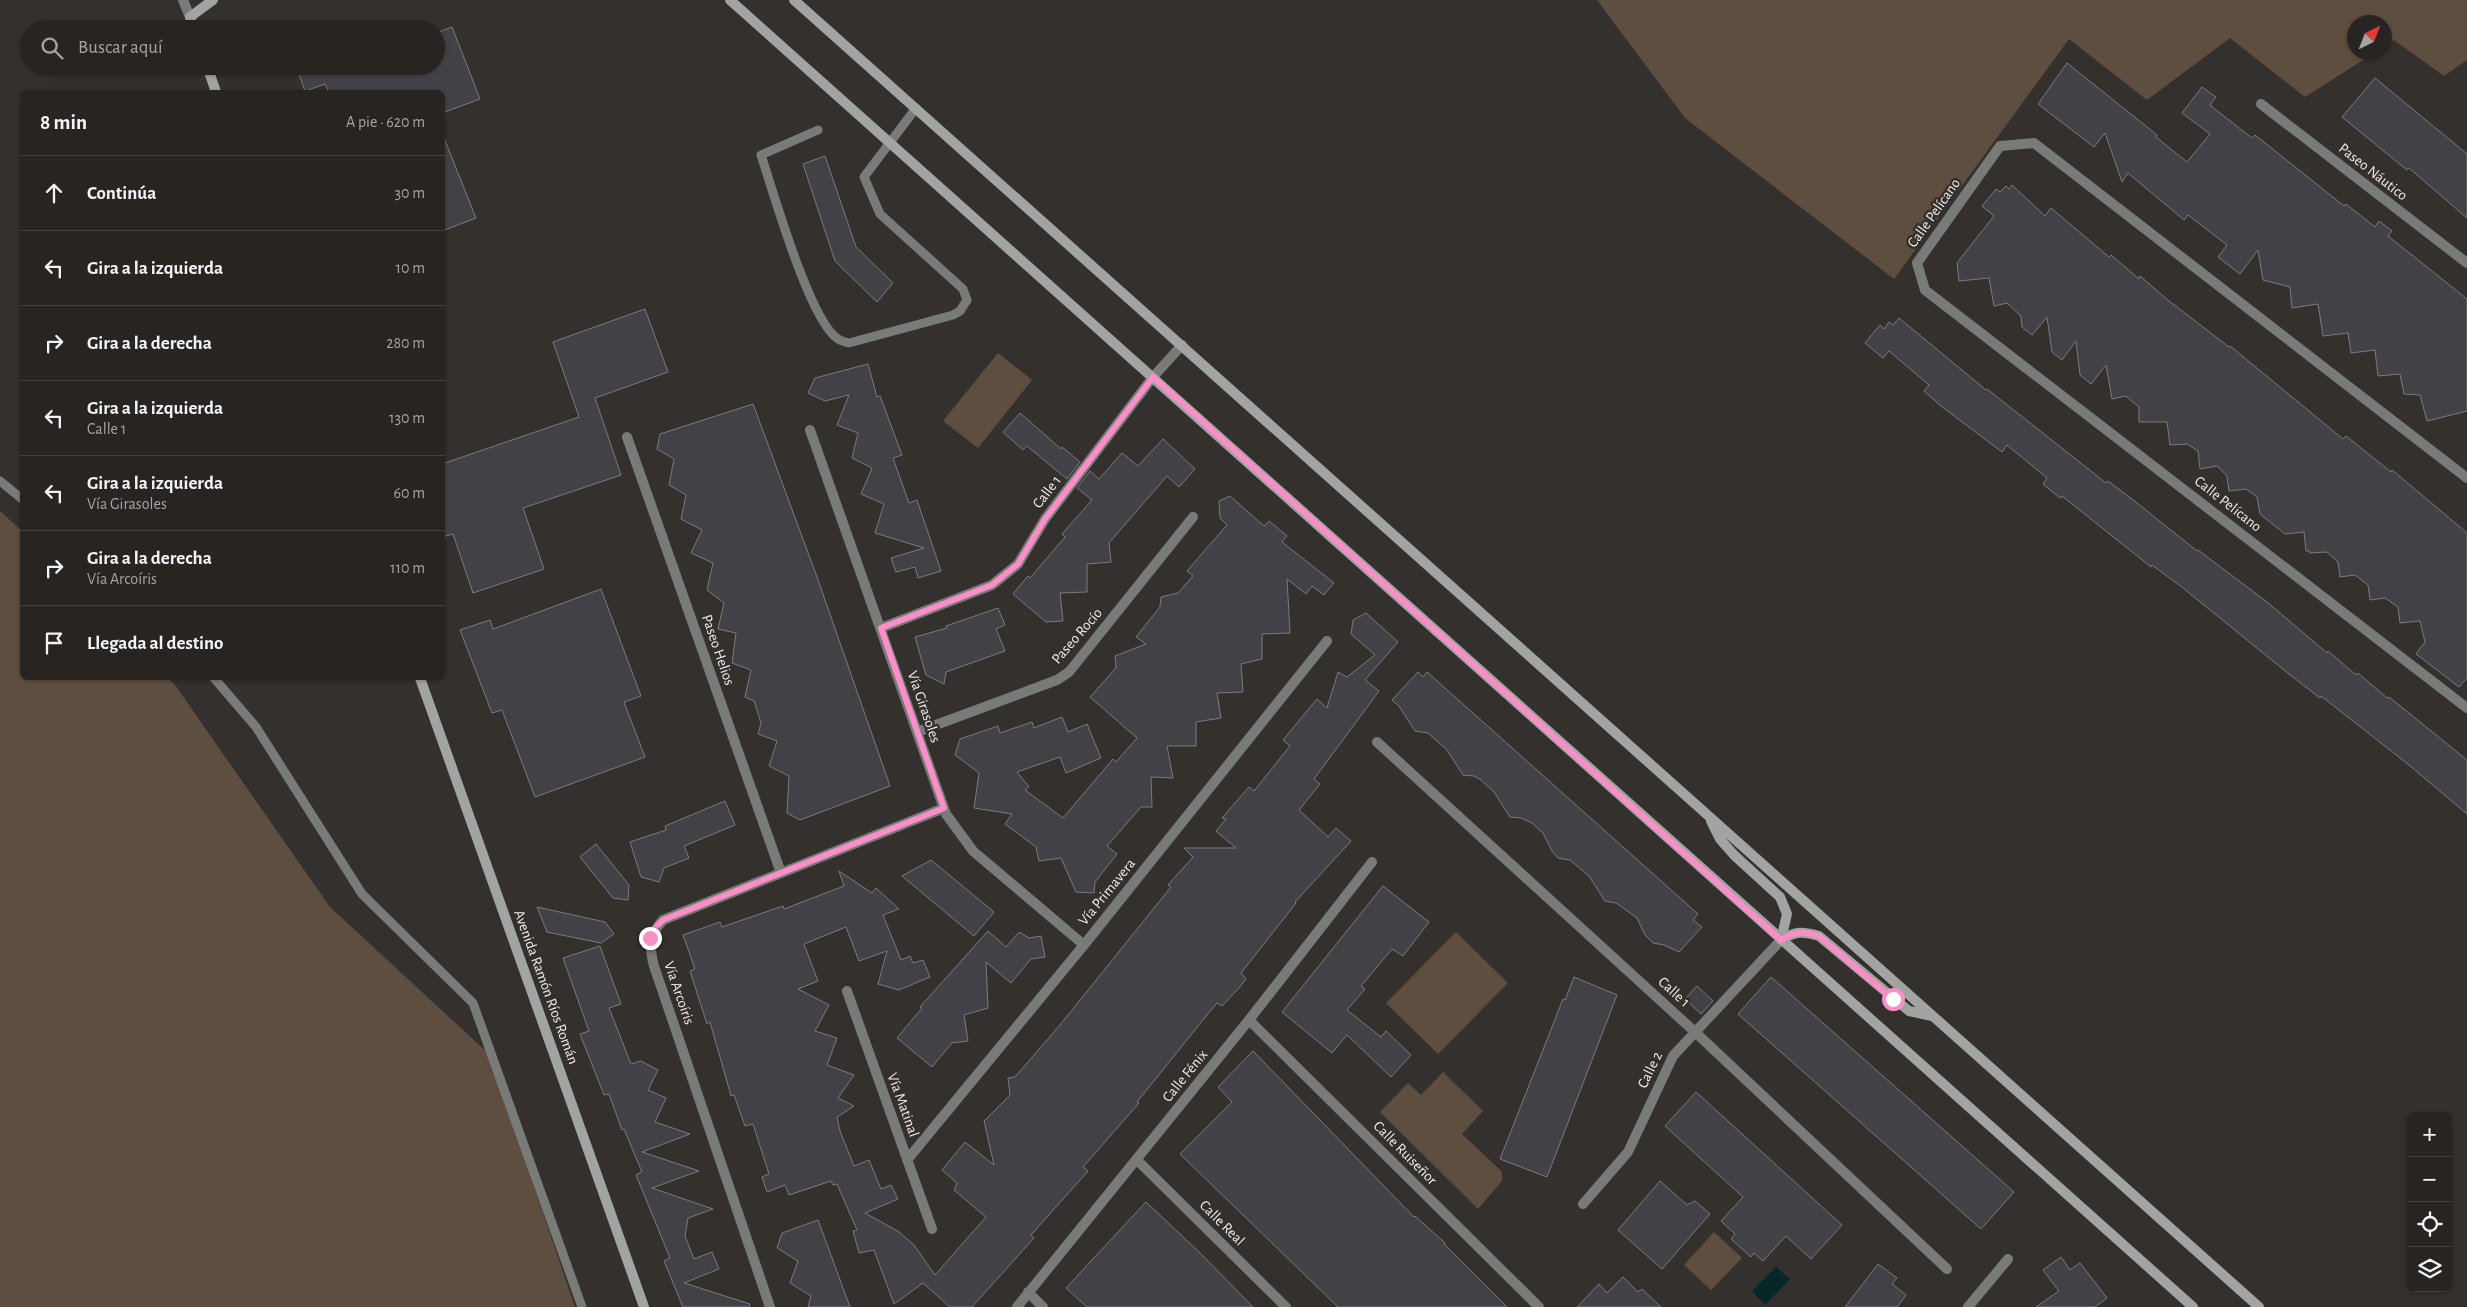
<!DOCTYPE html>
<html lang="es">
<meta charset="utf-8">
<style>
:root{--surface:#272422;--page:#33302f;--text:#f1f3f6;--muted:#a4a4a5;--line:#434140}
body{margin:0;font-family:"Alegreya Sans",sans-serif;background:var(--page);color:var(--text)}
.controls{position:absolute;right:15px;bottom:15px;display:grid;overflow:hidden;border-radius:8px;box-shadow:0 1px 4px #0004}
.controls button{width:45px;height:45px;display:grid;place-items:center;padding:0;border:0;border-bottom:1px solid var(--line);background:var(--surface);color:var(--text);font:25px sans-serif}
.compass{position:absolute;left:2347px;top:15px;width:45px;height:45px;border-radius:50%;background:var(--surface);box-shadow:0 1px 4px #0004;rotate:42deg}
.stop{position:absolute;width:15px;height:15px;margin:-11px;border:4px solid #fa8fc8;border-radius:50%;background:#fff}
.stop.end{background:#fa8fc8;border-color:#fff;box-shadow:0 1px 5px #0008}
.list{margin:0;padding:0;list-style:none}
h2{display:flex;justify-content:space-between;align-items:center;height:65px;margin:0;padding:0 20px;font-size:21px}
h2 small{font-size:16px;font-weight:400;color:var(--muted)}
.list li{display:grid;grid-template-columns:32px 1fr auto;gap:15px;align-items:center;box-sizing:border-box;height:75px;padding:0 20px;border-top:1px solid var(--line)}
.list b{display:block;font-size:19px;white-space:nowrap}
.list p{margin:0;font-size:16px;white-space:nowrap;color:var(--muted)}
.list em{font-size:16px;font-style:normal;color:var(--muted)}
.icon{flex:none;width:28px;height:28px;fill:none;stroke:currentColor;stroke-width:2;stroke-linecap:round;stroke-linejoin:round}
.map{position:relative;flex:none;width:2467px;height:1307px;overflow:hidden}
.search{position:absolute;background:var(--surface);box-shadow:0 1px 4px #0004;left:20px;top:20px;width:425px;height:55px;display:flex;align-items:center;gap:12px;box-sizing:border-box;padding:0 18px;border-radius:28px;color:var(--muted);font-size:19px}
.panel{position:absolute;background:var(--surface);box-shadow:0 1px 4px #0004;left:20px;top:90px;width:425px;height:590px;border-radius:8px}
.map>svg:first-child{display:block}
</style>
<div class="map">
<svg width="2467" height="1307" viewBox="0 0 2467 1307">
<rect width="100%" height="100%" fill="#34302d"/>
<path fill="#5e4e40" d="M1597,0h870v60l-23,16 -50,-36 -9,6 -1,-24h-30v30l20,1 -69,44 -75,-59 -83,62 -78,-61 -175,240 -209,-161z
M998,353l34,27 -54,68 -35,-27z
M0,511l22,20v147h145l8,7 155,222 159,147 86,253h-575z
M1456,932l52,51 -70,71 -52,-51z
M1443,1072l40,39 -21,23 40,38v9l-24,28 -98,-97 28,-29 13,12z
M1714,1232l28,26 -31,32 -27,-25z"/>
<path fill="#062728" d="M1776,1267l14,12 -25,26 -13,-14z"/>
<path fill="#414146" stroke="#7a7a80" d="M452,27l28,72 -38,14v-21h-113l-4,-8 -20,7 -9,-25h140v-33z
M2067,63l90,72 -1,2 31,25 23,-28 -28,-21 20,-26 14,10 -6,8 6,5 36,28 3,-3 89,71 2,-2 29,23 4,-6 13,10 -4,5 79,63v112l-40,10 -7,-26 -16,-1 -4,-20 -22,2 -3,-26 -24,3 -3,-20 -25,3 -5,-32 -26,4 -2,-21 -27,-7 -5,-30 -18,24 -22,-17 9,-12 -39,-30 -4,5 -56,-47 -6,9 -17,-49 -11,14 -56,-43z
M2375,78l92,76v64l-58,-50 -2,2 -65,-53z
M442,133l34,85 -34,13z
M825,156l31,91 37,36 -16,19 -42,-41 -32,-97z
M2012,185l33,31 6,-8 58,49 2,-2 28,24 1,-3 29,25 60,46 1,-1 113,93 3,-3 45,36 1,-2 75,63v145l-8,9 -43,-33 9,-12 -5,-21 -20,2 -2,-16 -13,-9 -15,2 -2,-15 -13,-10 -15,2 -2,-15 -11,-10 -17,1 -1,-2h-3l-2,-19 -19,2 -25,-20 -3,-17 -11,-8 -17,2 -2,-15 -10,-10 -17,3 -2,-18 -11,-7 -17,1 -3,-23h-28v-15l-13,-11 -14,3 -6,-34 -15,19 -11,-9 -4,-34 -14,19 -10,-8 -5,-35 -15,18 -10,-8 -1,-11 -14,-13 -13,3 -5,-28 -30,3 -2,-18 37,-47 -12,-10 14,-17 4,3 6,-6 3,3z
M645,309l23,63 -73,26 26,77 -98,33 21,61 -71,24 -20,-59 -11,3v-73l137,-47 -26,-75z
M1899,318l87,72 1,-1 119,94 2,-2 29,22 60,48 1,-1 69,52 60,51 1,-2 28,24 2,-2 29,25 2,-1 78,63v54l-58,-49 -88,-69 -1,2 -31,-24 -106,-86 -31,-23 -1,2 -89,-71 -2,2 -17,-14 4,-6 -40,-33 -5,7 -61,-46 -17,-15 5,-6 -40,-34 -6,7 -18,-15 15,-18 4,4 5,-7 4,3z
M868,364l9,33 3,-1 22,59 -9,3 16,45 8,-3 24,71 -23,7 -3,-11 -19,5 -5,-14 33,-10 -49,-15 9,-29 -23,-10 11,-26 -20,-10 6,-25 -21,-8 12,-30 -24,6 -17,-8 7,-15z
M753,404l64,173 73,209 -90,34 -13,-7 2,-37 -20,-10 8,-25 -19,-7 3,-11 -7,-22 -9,-4 6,-27 -19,-7 4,-30 -18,-4 6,-26 -17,-13 6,-27 -22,-10 11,-23 -21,-11 5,-24 -17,-10 5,-26 -17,-10 3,-15z
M1020,413l41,36 1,-2 18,15 -13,17 -40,-33 -4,4 -20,-18z
M1163,439l32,30 -16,18 -12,-11 -58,67 2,19 -24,2v28l-27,1 3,28 -17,1 -33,-28 15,-18 2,2 35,-41 -3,-3 30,-34 -15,-12 13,-17 9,8 23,-26 16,13z
M1230,496l34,30 5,-5 18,15 -5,6 52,41 -10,12 -12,-9 -6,8 -19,-15 3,54 -28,1v25l-21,5 2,28 -26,1 4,25 -25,4v24h-29l6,32 -22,-1 1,30h-11l-34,39 10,8 -22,28 -1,11 -18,-1 -15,-34 -22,3 -3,-14 -31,-23 7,-10 -38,-6 5,-35 -24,-18 5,-16 38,-13 2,7 32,-11 2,6 28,-11 6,15 19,-8 14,34 -35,15 -6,-16 -43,15 12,15 -4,3 38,28 50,-59 3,3 21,-24 -47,-41 26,-29 -1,-12 31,-12 -10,-7 24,-30 1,-10 17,-4 15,-17 -6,-5 40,-46 -7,-7 -1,-17z
M601,589l40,107 -17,6 21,55 -110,40 -33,-87 -10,3 -32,-83 30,-10 3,9z
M998,608l7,17 -9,4 9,22 -59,21 -2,12 -18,-9 -11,-38 32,-9 -1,-2z
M1366,613l32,29 -33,38 14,11 -65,88 6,5 -21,26 29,27 8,-9 15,13 -56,61 1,1 -55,70 5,6 -8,10 -16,17 -5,-3 -19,23 -61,76 2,1 -56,64 5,4 -57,64 3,3 -62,69h-22l-27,-24 -29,21 -20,-54 -15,3 -6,-22 4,-1 -20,-46 -4,1 -2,-4 -42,14 -4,-10 -18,7 -5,-15 7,-3 -16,-50 -8,2 -11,-31 -3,1 -21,-74 -3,2 -17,-53 5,-2 -12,-34 37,-13 2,5 61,-21 1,3 60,-23 -5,-15 33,22 4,-5 23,21 -16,6 18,45 9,-4 3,7 10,-3 7,17 -31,13 -21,-6 9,-33 -28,10 -13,-34 -42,17 14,37 -20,8 31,16 -14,26 22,7 -10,27 27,10 -16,23 16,8 -17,11 3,14 14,35 15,-6 12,29 10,-4 7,14 -33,14 34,19 15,13 21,30 51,-58 -32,-27 3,-7 -15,-13 23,-28 29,23 -10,-44 26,-26 -2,-17 7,-1 45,-52 111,-138 -3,-2 25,-28 -9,-9h52l-20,-17 10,-12 -4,-1 27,-31 5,4 36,-45 -7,-6 34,-41 10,9 11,-36 9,5 28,-22 -24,-21 2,-14z
M1418,672l5,5 4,-5 271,242 -5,6 9,7 -23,25 -15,-7 -11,-2 -8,-8 -8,-17 -21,-15 -11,-2 -16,-25 -19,-16 -12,-2 -6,-7 -9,-18 -11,-10 -11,-5 -11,-1 -16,-25 -13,-12 -7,-4 -11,-1 -16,-25 -19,-17 -13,-2 -16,-25 -7,-6z
M725,801l10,24 -51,21 5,12 -25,10 -5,14 -18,-5 -11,-35 36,-12 -1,-4z
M596,844l33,41 -1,15 -15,-2 -33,-41z
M931,860l63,52 -20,24 -72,-60z
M1383,886l46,36 -26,34 -11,-7 -31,37 4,3 -18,21 34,27 5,-6 25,24 -20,22 -44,-42 -15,18 -50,-41z
M537,907l68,15 9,12 -13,9 -54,-11z
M988,931l18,16 13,-15 10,6 12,-2 4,21 -14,2 -20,24 -25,-21 2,46 -24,7 4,26 -16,2 -20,24 -35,-29 25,-30 -2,-1z
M600,946l21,58 -12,4 22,56 10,-3 17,9 -10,20 18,8 -11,24 35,12 -48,18 57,19 -47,17 61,21 -25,9 -3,18 9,23 18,-7 7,17 -35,14 66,21 -1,3h-66l-19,-46 6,-3 -34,-83 6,-3 -18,-43 -2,1 -13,-36 -5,1 -24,-61 9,-3 -26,-73z
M1574,977l43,18 -70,182 -47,-18 63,-160 2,1z
M1771,977l243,215 -33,37 -243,-215z
M1697,986l16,15 -12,13 -16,-15z
M1253,1051l161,166 1,-1 30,27 -1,1 63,63h-169l-158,-153 52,-52 -14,-15z
M1696,1092l146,133 -31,34 -25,-23 -23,25 -9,-8 -3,4 -20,-18 4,-5 -14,-13 22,-24 -78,-71z
M1660,1181l27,24 8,-4 15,13 -48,55 -44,-39z
M1146,1202l53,50 54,55h-166l-21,-19z
M818,1220l32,87h-42l3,-11 -21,-13 8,-22 -21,-13 5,-15z
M2061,1257l9,13 10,-7 27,35 -12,9h-59l23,-16 -16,-21z
M1878,1264l19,14 -5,6 14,11 -9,12h-52z
M1623,1277l15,15 4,-3 19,18h-84l22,-23 8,9z"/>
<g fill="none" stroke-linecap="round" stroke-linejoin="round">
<path stroke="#797b79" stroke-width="9" d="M818,130l-57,25c12,36 49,167 77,184 3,2 7,3 11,4l104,-28 7,-4 7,-11 -4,-11 -83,-75 -16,-37 52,-69
M0,481l22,18
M214,678l42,49 106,167 111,109 109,304"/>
<path stroke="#797b79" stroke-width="10" d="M183,0l7,17
M2261,104l206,159
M810,430l136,384 27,37 111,94
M627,437l154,436
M2467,478l-433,-335 -34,3 -83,117 8,27 542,418
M881,628l111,-43 26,-21 27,-45 108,-142 29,-32
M917,732l140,-52 12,-8 124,-155
M1377,742l318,290 252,237
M847,991l85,238
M1249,1020l290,287
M907,1160l177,-215 243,-304
M1137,1160l149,147
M1583,1204l45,-52 45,-96 108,-116
M1028,1292l15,15
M770,1307l-116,-341c-5,-19 -5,-31 9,-46l281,-112
M1017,1307l232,-287 123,-158
M1968,1307l40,-48"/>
<path stroke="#a1a4a1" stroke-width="10" d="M730,0l1463,1307
M794,0l1465,1307
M194,29l-4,-12 23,-17
M207,66l9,26
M420,678l224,629
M1711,821l9,18 14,16 46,42 7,17 -6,26
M1781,940c14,-9 22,-9 38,-4l90,75 23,5"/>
</g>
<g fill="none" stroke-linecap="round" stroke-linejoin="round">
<path stroke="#fa8fc8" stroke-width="6" d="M650,938l5,-10 8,-8 281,-112 -63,-180 111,-43 26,-21 27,-45 108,-142 628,563c14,-9 22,-9 38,-4l74,63"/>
</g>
<g text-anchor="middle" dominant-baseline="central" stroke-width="5" stroke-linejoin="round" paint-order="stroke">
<g font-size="15" fill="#f0eeeb" stroke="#34302d">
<text transform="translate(2373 172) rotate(38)">Paseo Náutico</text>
<text transform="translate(1934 213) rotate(-55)">Calle Pelícano</text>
<text transform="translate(1047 492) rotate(-53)">Calle 1</text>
<text transform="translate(2228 504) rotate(38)">Calle Pelícano</text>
<text transform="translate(1077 636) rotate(-49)">Paseo Rocío</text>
<text transform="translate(718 650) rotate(71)">Paseo Helios</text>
<text transform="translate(924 707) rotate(71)">Vía Girasoles</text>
<text transform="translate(1107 892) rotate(-51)">Vía Primavera</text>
<text transform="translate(546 987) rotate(70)">Avenida Ramón Ríos Román</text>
<text transform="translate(1674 992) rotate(42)">Calle 1</text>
<text transform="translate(679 993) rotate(71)">Vía Arcoíris</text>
<text transform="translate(1650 1070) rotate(-64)">Calle 2</text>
<text transform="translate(1185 1076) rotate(-51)">Calle Fénix</text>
<text transform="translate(903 1105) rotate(70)">Vía Matinal</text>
<text transform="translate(1405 1153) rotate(45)">Calle Ruiseñor</text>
<text transform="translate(1222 1223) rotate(45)">Calle Real</text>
</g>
</g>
</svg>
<div class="controls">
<button>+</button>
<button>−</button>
<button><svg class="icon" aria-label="locate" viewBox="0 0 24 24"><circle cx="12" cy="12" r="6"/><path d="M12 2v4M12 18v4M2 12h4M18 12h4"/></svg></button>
<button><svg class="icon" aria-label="layers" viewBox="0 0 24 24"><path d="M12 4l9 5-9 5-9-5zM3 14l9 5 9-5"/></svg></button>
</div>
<svg class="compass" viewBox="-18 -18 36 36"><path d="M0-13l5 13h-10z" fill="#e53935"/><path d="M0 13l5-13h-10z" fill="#a4a4a5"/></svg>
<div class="stop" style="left:1893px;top:999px"></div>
<div class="stop end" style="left:650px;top:938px"></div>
<div class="search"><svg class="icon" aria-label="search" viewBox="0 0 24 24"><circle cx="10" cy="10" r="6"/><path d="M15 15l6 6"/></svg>Buscar aquí</div>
<section class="panel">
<h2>8 min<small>A pie · 620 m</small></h2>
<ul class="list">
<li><svg class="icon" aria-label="ahead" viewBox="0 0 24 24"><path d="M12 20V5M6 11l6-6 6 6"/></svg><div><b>Continúa</b></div><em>30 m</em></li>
<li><svg class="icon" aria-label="left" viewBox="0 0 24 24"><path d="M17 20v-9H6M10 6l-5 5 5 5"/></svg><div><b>Gira a la izquierda</b></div><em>10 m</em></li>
<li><svg class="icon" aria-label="right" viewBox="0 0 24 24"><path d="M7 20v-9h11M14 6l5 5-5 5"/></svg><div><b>Gira a la derecha</b></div><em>280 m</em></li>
<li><svg class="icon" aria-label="left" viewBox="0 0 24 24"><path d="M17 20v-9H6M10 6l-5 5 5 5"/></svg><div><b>Gira a la izquierda</b><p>Calle 1</p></div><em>130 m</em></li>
<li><svg class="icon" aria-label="left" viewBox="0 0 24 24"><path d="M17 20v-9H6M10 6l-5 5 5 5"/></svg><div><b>Gira a la izquierda</b><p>Vía Girasoles</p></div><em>60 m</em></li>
<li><svg class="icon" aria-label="right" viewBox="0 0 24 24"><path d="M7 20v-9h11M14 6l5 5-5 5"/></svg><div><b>Gira a la derecha</b><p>Vía Arcoíris</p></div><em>110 m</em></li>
<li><svg class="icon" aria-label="arrive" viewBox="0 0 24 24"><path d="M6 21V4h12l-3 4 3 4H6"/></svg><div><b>Llegada al destino</b></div></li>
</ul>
</section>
</div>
